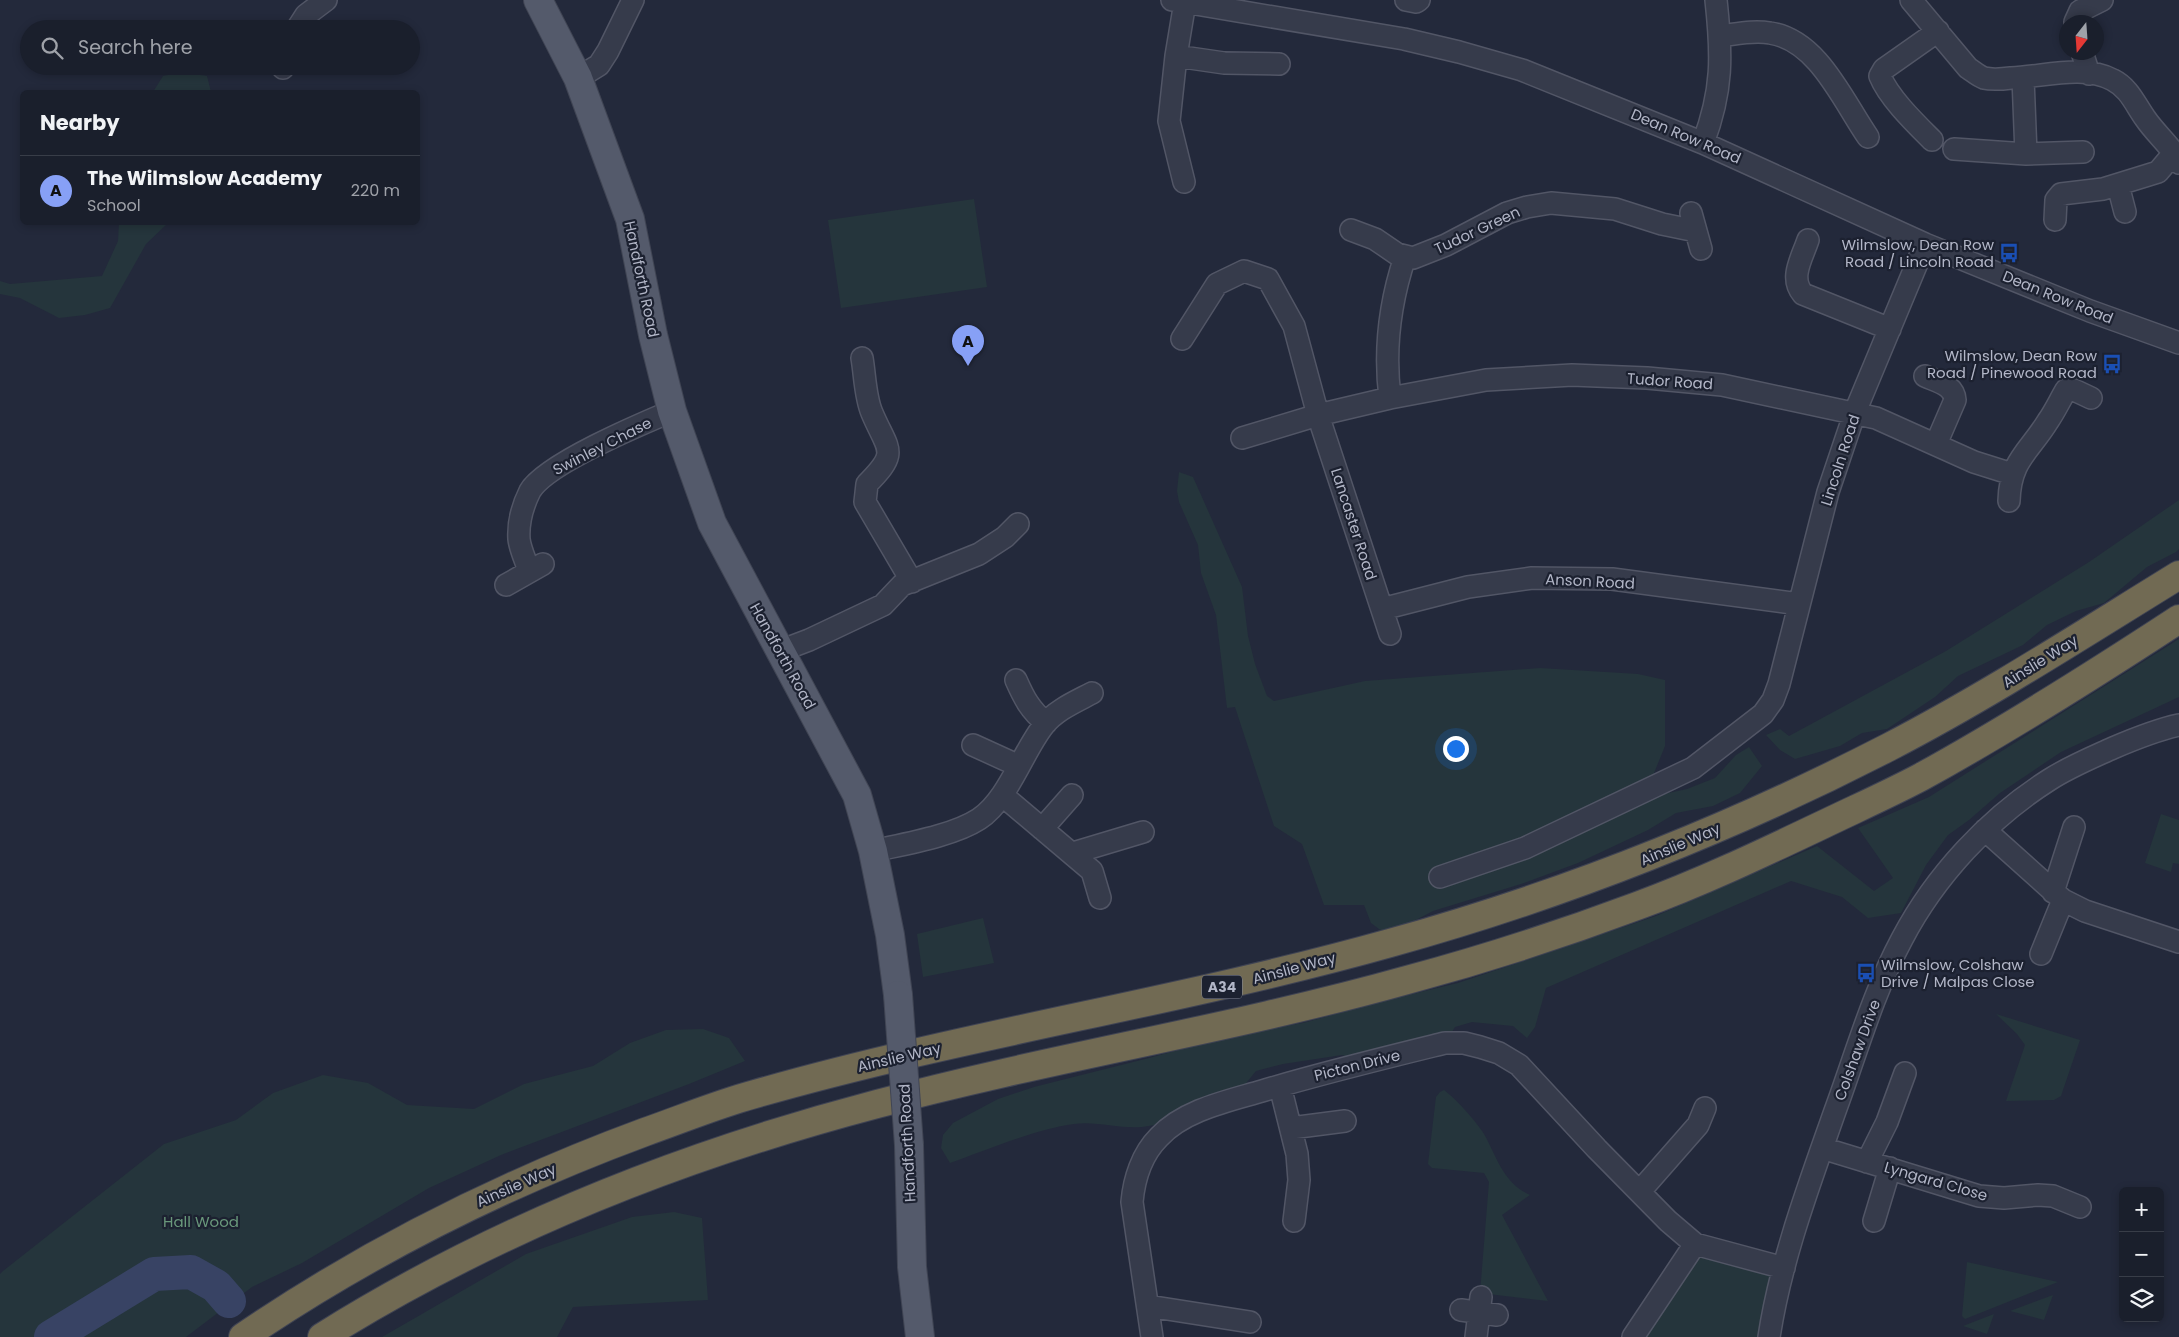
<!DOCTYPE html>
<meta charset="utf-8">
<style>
:root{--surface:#1a1f2c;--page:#232734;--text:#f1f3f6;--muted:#9fa2a9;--line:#383d48;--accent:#87a0f6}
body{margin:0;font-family:Poppins,sans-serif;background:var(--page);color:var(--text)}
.controls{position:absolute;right:15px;bottom:15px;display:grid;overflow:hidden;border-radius:8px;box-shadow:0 2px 8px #0003}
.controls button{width:45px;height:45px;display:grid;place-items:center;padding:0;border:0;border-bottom:1px solid var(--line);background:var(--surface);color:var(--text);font:25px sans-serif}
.compass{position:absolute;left:2059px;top:15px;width:45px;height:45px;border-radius:50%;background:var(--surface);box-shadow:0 2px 8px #0003;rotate:197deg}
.you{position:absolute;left:1455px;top:748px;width:18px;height:18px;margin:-12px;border:4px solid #fff;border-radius:50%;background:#1a73e8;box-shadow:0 0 0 8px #1a73e833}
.badge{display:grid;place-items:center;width:32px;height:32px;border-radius:50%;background:var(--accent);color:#111;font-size:16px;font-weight:700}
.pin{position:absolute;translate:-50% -41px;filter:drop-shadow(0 1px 2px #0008)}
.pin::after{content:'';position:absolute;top:26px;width:18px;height:15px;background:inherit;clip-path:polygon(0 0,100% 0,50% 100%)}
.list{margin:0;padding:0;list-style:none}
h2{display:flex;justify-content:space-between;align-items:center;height:65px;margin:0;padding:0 20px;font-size:21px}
h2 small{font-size:16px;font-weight:400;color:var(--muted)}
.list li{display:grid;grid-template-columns:32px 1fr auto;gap:15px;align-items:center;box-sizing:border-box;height:70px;padding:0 20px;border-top:1px solid var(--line)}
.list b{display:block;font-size:19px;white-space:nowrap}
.list p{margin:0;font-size:16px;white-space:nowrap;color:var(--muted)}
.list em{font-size:16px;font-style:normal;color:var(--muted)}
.icon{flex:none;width:28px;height:28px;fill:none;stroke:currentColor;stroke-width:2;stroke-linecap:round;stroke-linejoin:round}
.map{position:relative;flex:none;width:2179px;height:1337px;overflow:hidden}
.search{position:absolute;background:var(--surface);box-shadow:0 2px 8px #0003;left:20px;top:20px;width:400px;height:55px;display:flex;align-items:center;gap:12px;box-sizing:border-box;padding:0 18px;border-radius:28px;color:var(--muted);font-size:19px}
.panel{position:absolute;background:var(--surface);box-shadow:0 2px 8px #0003;left:20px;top:90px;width:400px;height:135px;border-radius:8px}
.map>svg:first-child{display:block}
</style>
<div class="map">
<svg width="2179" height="1337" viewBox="0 0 2179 1337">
<rect width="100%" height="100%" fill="#23293b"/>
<path fill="#25353c" d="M182,72l25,4 4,16h-58l10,-16z
M974,199l13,88 -146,21 -13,-88z
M119,223h49l-22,21 -36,64 -25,7 -26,3 -39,-20 -20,-4v-13l10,3 92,-8 16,-35z
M1179,472l14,5 49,110 6,49 7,28 12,32 7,5 91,-20 175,-13 98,6 27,6v66l-13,32 3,18 32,-7 28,-11 21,-23 13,-8 13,19 -22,27 -27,13 -37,7 -28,17 -70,33 -57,21 -88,27 -40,21h-10l-12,-9 -7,-18h-40l-22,-61 -28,-18 -39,-119 -8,1 -11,-93 -15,-42 -3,-28 -19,-43 -2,-11z
M2179,500v49l-3,3 -29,15 -43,36 -28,8 -29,14 -24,20 -65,31 -23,21 -48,32 -25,4 -22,13 -45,13 -15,-9 -14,-15 14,-6 9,7 157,-85 143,-89z
M2179,639v58l-118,55 -61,41 -31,27 -21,15 -22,30 -25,48 -33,5 -26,-21 -51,-16 -245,107 -11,39 -8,11 -14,-12 -41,-4 -17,5 -10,16 -78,20 -25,-8 -59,9 -27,7 -9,11 -4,14c-32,11 -67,27 -101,31 -23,2 -45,-6 -68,-3 -38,5 -87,26 -124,39l-9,-15 2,-13 10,-12 45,-24 36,-12 119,-30 78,-22 72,-12 76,-21 79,-19 198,-67 161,-70 57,45 19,-13 -35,-50 71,-31z
M2161,814l18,6v44l-6,-1 -2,9 -26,-9z
M983,918l11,45 -71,14 -6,-43z
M1996,1014l84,26 -19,56 -7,4 -48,1 19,-56 -8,-11z
M703,1029l26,9 16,23 -56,23 -188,71 -72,33 -127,75 -50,24 -66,50h-186v-63l3,-3 161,-127 72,-24 37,-27 50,-18 45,8 39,22 67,4 50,-25 69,-18 37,-23 36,-13z
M1444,1090c11,8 33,32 40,44 13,23 19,49 46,61l-28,20 46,86 -68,-8 9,-111 -5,-9 -52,-5 -4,-4 8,-67 4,-5z
M674,1212l28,6 6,82 -135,7 -16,30h-175l144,-83 106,-37z
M1695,1244l89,24 -15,69h-136z
M1967,1262l91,20 -93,37 -3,-3z
M2053,1295l-9,25 -34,-9z
M1994,1314l-7,20 -24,-8z"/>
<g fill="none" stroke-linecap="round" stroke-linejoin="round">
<path stroke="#384364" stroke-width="34" d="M51,1337l103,-63 37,-2 25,14 13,15"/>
<defs>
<path id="minor" d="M1172,0l232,39 55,13 63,18 181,73 222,101 165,67 89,32
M1406,0l10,2 3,-2
M1911,0l57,68c5,3 10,8 16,10 8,2 19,1 27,0 32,-1 72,-14 102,2 16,8 22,24 32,38 8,12 20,23 29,35h5
M2075,22l5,-11 22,-11
M297,29l9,-14 20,-15
M1720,36c17,-2 33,-6 50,-3 48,7 73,68 98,104
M2082,52l7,22
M1176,56l48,7 55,1
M283,68v-2
M578,78l21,-13 9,-14 25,-51
M2023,78l3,76
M1932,140c-17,-17 -43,-42 -52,-64l4,-7 54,-38
M1703,143c20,-53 19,-88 13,-143
M1954,149l72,5 57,-2
M1184,182l-15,-61 7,-65 9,-54
M2118,185l7,27
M1691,213l10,36
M2055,220l1,-20 5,-6 42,-5 55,-17 16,-19 5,10
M1351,230l24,9 22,15 16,4 33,-13 61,-32 20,-6 24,-4 64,6 47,15 34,7
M1808,240c-6,18 -19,38 -5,54l87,35
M1182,339l35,-55 27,-13 24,8 26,47 24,89 72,219
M862,358c3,17 3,39 10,55 16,38 28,38 -5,71l-2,18 47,80
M1925,376c13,6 29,9 30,24l-19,44
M1390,398c-6,-48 0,-96 15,-141
M1242,438l76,-23 72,-17 96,-18 86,-5 75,3 75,7 154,33 98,44 38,12
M2009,501c1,-41 20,-49 39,-80 7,-10 12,-21 18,-31h8l17,8
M529,571c-3,-10 -9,-22 -10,-32 -1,-16 4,-34 11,-48 16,-27 111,-67 142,-80
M506,585l37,-21
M1382,609l86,-22 64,-9 80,1 187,25
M780,651l29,-11 74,-35 19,-20 77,-31 26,-17 13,-13
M1016,680c8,18 14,30 30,43
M973,745l46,21
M1002,795l90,76 8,27
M1042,829l30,-34
M1985,830l78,70 22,11 94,31
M873,851c31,-7 80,-15 106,-32 29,-19 44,-68 65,-94 12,-15 31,-23 48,-32
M1073,853l70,-21
M1440,877l85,-29 168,-80 70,-54 10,-14 6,-16 49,-192 27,-80 70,-168
M2053,892l21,-65
M2041,954l22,-54
M1280,1086l17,68 2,26 -5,41
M1291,1128l54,-7
M1822,1148l157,48 25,2 34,-3 15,1 27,11
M1867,1162l20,-40 18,-49
M1641,1190l57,-65 7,-17
M1874,1221l16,-53
M1148,1306l102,16
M1461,1310l36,5
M1152,1337l-20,-135c2,-23 10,-48 27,-65 25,-27 69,-36 103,-46 60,-18 122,-33 183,-48h19l16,4 19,6 20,12 78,84 71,72 27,23 89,24
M1476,1337l5,-40
M1633,1337l62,-93
M1769,1337c12,-78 40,-152 66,-226 21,-57 38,-118 67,-172 33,-63 87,-121 147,-159 20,-13 42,-22 64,-32 21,-9 43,-18 66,-23"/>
<path id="major" d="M538,0l40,78 52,141 23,116 19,76 40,112 145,272 16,56 17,84 8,60
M909,1145l3,122 8,70"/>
<path id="highway" d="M243,1337c125,-85 261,-153 402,-205 37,-13 73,-28 110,-38 209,-60 425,-92 635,-151 173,-48 340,-114 499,-196 100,-52 194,-113 290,-172
M322,1337c171,-107 361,-182 555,-233 176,-47 355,-75 530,-124 78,-21 155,-46 230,-74 63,-23 124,-52 185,-81 33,-16 67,-31 99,-48 89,-49 174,-103 258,-158"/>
</defs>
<use href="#minor" stroke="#525666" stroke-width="24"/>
<use href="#major" stroke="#404554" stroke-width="30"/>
<use href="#highway" stroke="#3f4353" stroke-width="30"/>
<use href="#minor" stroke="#363b4b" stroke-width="21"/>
<use href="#major" stroke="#545a6b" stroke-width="28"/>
<use href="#highway" stroke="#716a53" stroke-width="28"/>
<defs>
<path id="major-bridge" d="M898,995l11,150"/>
</defs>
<use href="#major-bridge" stroke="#404554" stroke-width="30" stroke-linecap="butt"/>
<use href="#major-bridge" stroke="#545a6b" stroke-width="28"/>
</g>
<defs>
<symbol id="bus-bare" viewBox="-9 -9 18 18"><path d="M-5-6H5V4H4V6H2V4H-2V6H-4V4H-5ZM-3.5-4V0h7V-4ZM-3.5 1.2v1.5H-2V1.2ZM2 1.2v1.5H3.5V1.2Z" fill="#1a4fb4" stroke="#1c2130" stroke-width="2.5" paint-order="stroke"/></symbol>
</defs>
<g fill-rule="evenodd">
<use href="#bus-bare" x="1995" y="239" width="28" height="28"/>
<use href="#bus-bare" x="2098" y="350" width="28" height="28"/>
<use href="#bus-bare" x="1852" y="959" width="28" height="28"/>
</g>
<g text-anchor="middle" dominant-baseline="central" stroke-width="4.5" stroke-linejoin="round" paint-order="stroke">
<rect fill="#1c2130" stroke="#85899a" stroke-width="1" x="1202" y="975.5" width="40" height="23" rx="4"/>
<g font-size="14" font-weight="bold" fill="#b2b6c7">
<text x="1222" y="987">A34</text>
</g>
<g font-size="15" fill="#b2b6c7" stroke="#1c2130">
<text transform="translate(1686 136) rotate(23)">Dean Row Road</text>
<text transform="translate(1477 230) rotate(-25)">Tudor Green</text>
<text transform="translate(642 279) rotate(78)">Handforth Road</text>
<text transform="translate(2058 297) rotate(22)">Dean Row Road</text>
<text transform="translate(1670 381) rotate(4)">Tudor Road</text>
<text transform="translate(602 446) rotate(-27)">Swinley Chase</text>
<text transform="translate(1840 460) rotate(-72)">Lincoln Road</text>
<text transform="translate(1354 524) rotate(72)">Lancaster Road</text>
<text transform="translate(1590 581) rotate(3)">Anson Road</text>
<text transform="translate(783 656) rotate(61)">Handforth Road</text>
<text transform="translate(2040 661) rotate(-32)">Ainslie Way</text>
<text transform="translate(1680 844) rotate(-23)">Ainslie Way</text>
<text transform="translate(1294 968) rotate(-15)">Ainslie Way</text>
<text transform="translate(1857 1050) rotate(-70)">Colshaw Drive</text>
<text transform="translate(899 1057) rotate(-13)">Ainslie Way</text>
<text transform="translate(1357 1065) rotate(-14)">Picton Drive</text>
<text transform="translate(907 1143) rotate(-93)">Handforth Road</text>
<text transform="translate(1936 1181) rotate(16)">Lyngard Close</text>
<text transform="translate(516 1185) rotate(-24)">Ainslie Way</text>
</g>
<g font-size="15" fill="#b2b6c7" stroke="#1c2130" text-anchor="end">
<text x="1994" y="244">Wilmslow, Dean Row<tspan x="1994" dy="17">Road / Lincoln Road</tspan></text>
<text x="2097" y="355">Wilmslow, Dean Row<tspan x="2097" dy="17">Road / Pinewood Road</tspan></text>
<text x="1881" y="964" text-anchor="start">Wilmslow, Colshaw<tspan x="1881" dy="17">Drive / Malpas Close</tspan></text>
</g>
<g font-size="15" fill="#69977b" stroke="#1c2130">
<text x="201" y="1221">Hall Wood</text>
</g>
</g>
</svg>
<div class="controls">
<button>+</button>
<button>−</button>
<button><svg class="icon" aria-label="layers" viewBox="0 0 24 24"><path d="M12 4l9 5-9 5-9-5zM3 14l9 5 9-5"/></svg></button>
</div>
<svg class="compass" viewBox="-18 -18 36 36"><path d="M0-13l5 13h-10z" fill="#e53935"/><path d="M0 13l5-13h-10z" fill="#9fa2a9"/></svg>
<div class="you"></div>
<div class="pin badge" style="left:968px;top:366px">A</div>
<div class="search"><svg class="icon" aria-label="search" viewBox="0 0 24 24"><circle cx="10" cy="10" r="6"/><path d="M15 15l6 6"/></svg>Search here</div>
<section class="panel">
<h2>Nearby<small></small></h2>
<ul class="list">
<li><span class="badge">A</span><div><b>The Wilmslow Academy</b><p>School</p></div><em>220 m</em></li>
</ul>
</section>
</div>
